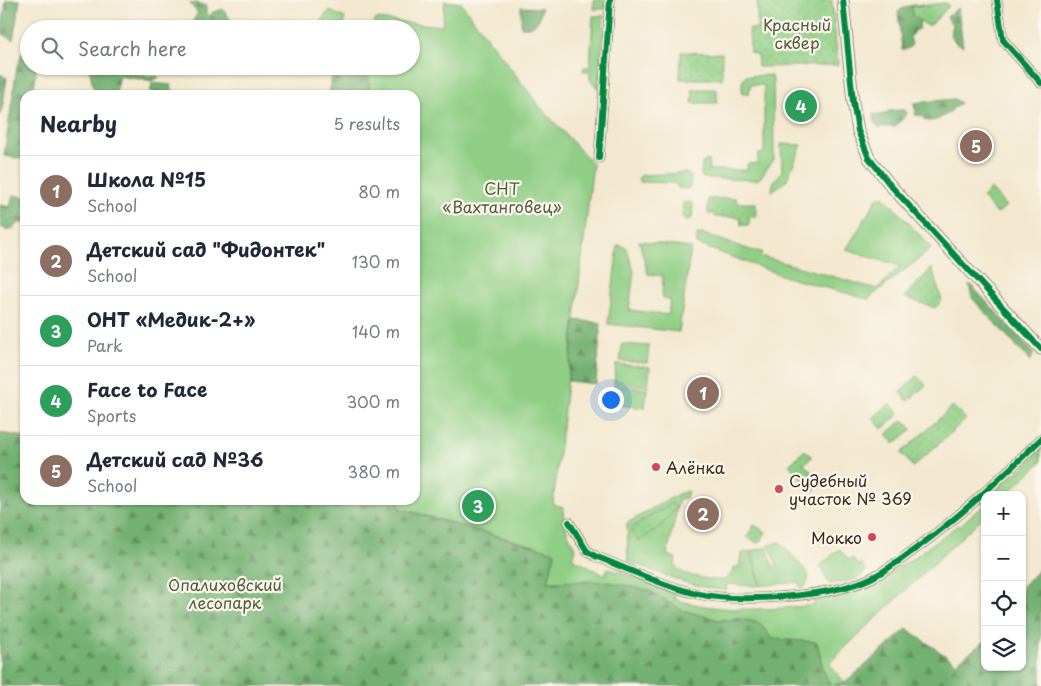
<!DOCTYPE html>
<meta charset="utf-8">
<style>
:root{--surface:#fff;--page:#f2f2f3;--text:#1f2937;--muted:#747a83;--line:#e0e1e3;--accent:#db2777}
body{margin:0;font-family:"Playpen Sans",sans-serif;background:var(--page);color:var(--text)}
.controls{position:absolute;right:15px;bottom:15px;display:grid;overflow:hidden;border-radius:10px;box-shadow:0 1px 4px #0004}
.controls button{width:45px;height:45px;display:grid;place-items:center;padding:0;border:0;border-bottom:1px solid var(--line);background:var(--surface);color:var(--text);font:25px sans-serif}
.you{position:absolute;left:610px;top:399px;width:18px;height:18px;margin:-12px;border:4px solid #fff;border-radius:50%;background:#1a73e8;box-shadow:0 0 0 8px #1a73e833}
.badge{display:grid;place-items:center;width:32px;height:32px;border-radius:50%;background:var(--accent);color:#fff;font-size:16px;font-weight:700}
.pin{position:absolute;translate:-50% -50%;border:2px solid #fff;box-shadow:0 1px 5px #0006}
.list{margin:0;padding:0;list-style:none}
h2{display:flex;justify-content:space-between;align-items:center;height:65px;margin:0;padding:0 20px;font-size:21px}
h2 small{font-size:16px;font-weight:400;color:var(--muted)}
.list li{display:grid;grid-template-columns:32px 1fr auto;gap:15px;align-items:center;box-sizing:border-box;height:70px;padding:0 20px;border-top:1px solid var(--line)}
.list b{display:block;font-size:19px;white-space:nowrap}
.list p{margin:0;font-size:16px;white-space:nowrap;color:var(--muted)}
.list em{font-size:16px;font-style:normal;color:var(--muted)}
.icon{flex:none;width:28px;height:28px;fill:none;stroke:currentColor;stroke-width:2;stroke-linecap:round;stroke-linejoin:round}
.map{position:relative;flex:none;width:1041px;height:686px;overflow:hidden}
.search{position:absolute;background:var(--surface);box-shadow:0 1px 4px #0004;left:20px;top:20px;width:400px;height:55px;display:flex;align-items:center;gap:12px;box-sizing:border-box;padding:0 18px;border-radius:28px;color:var(--muted);font-size:19px}
.panel{position:absolute;background:var(--surface);box-shadow:0 1px 4px #0004;left:20px;top:90px;width:400px;height:415px;border-radius:15px}
.map>svg:first-child{display:block}
</style>
<div class="map">
<svg width="1041" height="686" viewBox="0 0 1041 686">
<defs>
<pattern id="forest-firs" width="22" height="20" patternUnits="userSpaceOnUse" patternTransform="scale(1.25)"><rect width="22" height="20" fill="#73b172"/><path d="M5 1l3.5 6h-7zM16 11l3.5 6h-7z" fill="#60905d"/></pattern>
<pattern id="park-dots" width="8" height="8" patternUnits="userSpaceOnUse" patternTransform="scale(1.25)"><rect width="8" height="8" fill="#8fce84"/><path d="M2 2h.1M6 6h.1" fill="none" stroke="#7cb172" stroke-width="1.8" stroke-linecap="round"/></pattern>
</defs>
<rect width="100%" height="100%" fill="#fbf7ec"/>
<filter id="ink" filterUnits="userSpaceOnUse"><feTurbulence type="fractalNoise" baseFrequency=".02" numOctaves="2"/><feDisplacementMap in="SourceGraphic" scale="10" xChannelSelector="R" yChannelSelector="G"/><feConvolveMatrix kernelMatrix="1 2 1 2 8 2 1 2 1" color-interpolation-filters="sRGB"/></filter>
<filter id="wash" filterUnits="userSpaceOnUse"><feTurbulence type="fractalNoise" baseFrequency=".0096" numOctaves="4" result="noise"/><feDisplacementMap in="SourceGraphic" scale="20" xChannelSelector="R" yChannelSelector="G"/><feGaussianBlur stdDeviation="1.12" result="paint"/><feColorMatrix in="noise" values="0 0 0 0 0 0 0 0 0 0 0 0 0 0 0 0 0 1.4 0 .05"/><feComposite in="paint" operator="in"/></filter>
<g filter="url(#wash)">
<rect width="100%" height="100%" fill="#f3e8cf"/>
<path fill="#8fce84" stroke="#657c51" d="M594,0h11l-1,9h-11z
M445,1l16,2 79,104 53,57 -40,340 10,3c0,18 5,27 13,43l-4,8 32,17 4,-7 68,25 -2,6c45,14 93,11 140,6l-1,-7 30,-4 24,-8 45,-27 46,-34 3,1c6,-10 15,-13 24,-21v10l-156,148 16,20 -14,2 -6,-8 -8,-35 -45,-3 -12,-16 -19,-4 -22,1 -37,-10 -34,-20 -100,-8 7,-30 -156,-44 -1,-8h17v-405h-46v-29h42v-37h-40l5,-10 66,7z
M330,11l15,7 -2,11h-25l7,-14z
M593,16h11l-5,73 -9,-9v-9h-7l1,-4h6z
M770,75l3,4 1,80 -14,19 -4,2 -53,-2 -2,-3 1,-12 7,-3v10h38v-6l11,-1v-9l6,-1v-68h-14l-1,9h-7v-12l4,-6z
M693,89h24v14h-25z
M781,144l21,1 -16,36 -14,10 1,-8 9,-12z
M685,173l3,1 3,3 -1,10 -3,2 -9,-1 -3,-5 -35,-1 -2,-4 4,-3z
M991,189l15,17 -9,8 -15,-17z
M878,197h6l47,50 -1,3 -62,49 -79,-21 -92,-34v-10h7l46,16 12,2 -2,4 117,33 23,-23 -54,-16z
M690,202l3,2 -1,14 -6,3 -4,-5 1,-13z
M639,241l52,7 -12,84 -71,-8 10,-79 8,2 8,24 -5,39 39,5 2,-15 -8,-2 1,-22 -15,-2z
M622,344l27,2 -2,17 -27,-2z
M616,364l34,3 -2,19 -34,-3z
M917,376l9,9 -18,16 -8,-9z
M614,385l33,4 -2,19 -33,-4z
M890,403l9,11 -17,15 -9,-11z
M903,420l9,9 -18,15 -8,-9z
M1041,447v15l-35,33h-12l7,-10 27,-22z
M688,491l-2,7 -7,1 -12,56 9,3c-1,4 -1,8 2,11 5,7 37,12 46,11l5,-4 6,-9h4l2,-13 9,-3 10,33 -8,-33 15,-4 6,20 4,-2 -8,-20 11,-3 27,30 2,5 -3,9 -6,2 -1,-6 -44,4 -28,-2 -1,6c-35,-2 -65,-17 -98,-29l-1,-38 51,-29z
M838,550h2l9,10 3,-2 6,7 3,-2 4,7v3c-8,9 -25,10 -36,11l-9,-18z"/>
<path fill="url(#forest-firs)" stroke="#576e48" d="M6,0h14l-7,40 -10,-6 -1,-4z
M197,3l9,3v8l3,2 4,-4 10,-3 7,10 -3,10h-26l2,-11 -11,11 2,-10 4,-6 -8,-9z
M924,4l2,7 -6,6 -1,12 -4,1 -5,7 2,8 -3,3 -7,2 -4,-38c7,-7 16,-7 26,-8z
M521,7l21,1 -4,13 -8,6h-9z
M958,8l5,38 -7,-3 -6,-9 3,-8 -6,-9z
M29,47v19h8l-4,29h-8v53l-2,11 -19,-3 13,-90c4,-7 3,-16 12,-19z
M333,66h36v29h-40z
M89,67l70,10 -8,4 -32,-5 -3,17 1,2h-19l-4,-4z
M0,74l7,4 -4,26 -3,11z
M152,83l19,2 2,10h-23z
M954,99l6,4c-10,8 -22,22 -36,17l-1,-4 -8,-1 1,-4 -3,-8z
M901,110h4l2,4 -12,13h-17l-3,-4 -2,-9 9,1 7,-4z
M13,195l12,2v26h-6l-9,8 -10,-4v-22l10,2z
M970,284l64,69 -4,8 -58,-63 -3,-13z
M575,320l26,3 -5,61 -28,-3z
M0,433l25,4v63h373l1,9 156,43 -7,30 42,-1 19,1 39,8 34,20 37,10 22,-1 19,4 12,16 45,3c3,15 5,30 14,43l14,-2 62,-54 49,34 29,-22v26h37v-81l19,-19v119h-1041z"/>
<path fill="url(#park-dots)" stroke="#657c51" d="M757,0h75l6,65 -80,2 -1,-13 -7,-1 -1,-24h8z
M945,3l4,3 -18,19h-5l-13,-9 -1,-9z
M681,52l41,1v26h-42z
M736,198l1,5h19v14h-7v8h-8l-1,-8h-25v-3h-7v-15z
M932,268l10,33 -7,7 -31,-11z
M953,406l13,13 -53,48 -12,-14z
M805,450l7,7 -8,7 18,19 -9,8 -24,-26z
M672,503l4,5 -15,18 -22,15 -8,-10 5,-6z
M754,525l12,7 -7,12 -12,-7z"/>
</g>
<g filter="url(#ink)">
<g fill="none" stroke-linecap="round" stroke-linejoin="round">
<defs>
<path id="street" d="M997,0l6,40 38,43
M599,158l11,-158
M569,522l18,29 8,5c33,13 68,30 103,38 42,9 134,3 173,-16 17,-8 32,-20 47,-31 44,-32 84,-70 123,-108"/>
<path id="secondary" d="M843,0l10,102 5,29 11,27 22,28 150,163"/>
</defs>
<use href="#street" stroke="#978976" stroke-width="11"/>
<use href="#secondary" stroke="#978976" stroke-width="13"/>
<use href="#street" stroke="#fff" stroke-width="9"/>
<use href="#secondary" stroke="#fff" stroke-width="11"/>
<defs>
<path id="cycleway" d="M843,0l10,102 5,29 11,27 22,28 150,163
M997,0l6,40 38,43
M599,158l11,-158
M569,522l18,29 8,5c33,13 68,30 103,38 42,9 134,3 173,-16 17,-8 32,-20 47,-31 44,-32 84,-70 123,-108"/>
</defs>
<use href="#cycleway" stroke="#fbf7ec" stroke-width="9"/>
<use href="#cycleway" stroke="#00873e" stroke-width="6"/>
</g>
</g>
<g fill="#d1495b" stroke="#fbf7ec" stroke-width="2">
<circle cx="656" cy="467" r="5"/>
<circle cx="779" cy="489" r="5"/>
<circle cx="872" cy="537" r="5"/>
</g>
<g text-anchor="middle" dominant-baseline="central" stroke-width="4.5" stroke-linejoin="round" paint-order="stroke">
<g font-size="16" fill="#545b3d" stroke="#fbf7ec">
<text x="797" y="24">Красный<tspan x="797" dy="18">сквер</tspan></text>
<text x="502" y="188">СНТ<tspan x="502" dy="18">«Вахтанговец»</tspan></text>
<text x="225" y="584">Опалиховский<tspan x="225" dy="18">лесопарк</tspan></text>
</g>
<g font-size="16" fill="#3b2a1e" stroke="#fbf7ec" text-anchor="start">
<text x="666" y="467">Алёнка</text>
<text x="789" y="480">Судебный<tspan x="789" dy="18">участок № 369</tspan></text>
<text x="862" y="537" text-anchor="end">Мокко</text>
</g>
</g>
</svg>
<div class="controls">
<button>+</button>
<button>−</button>
<button><svg class="icon" aria-label="locate" viewBox="0 0 24 24"><circle cx="12" cy="12" r="6"/><path d="M12 2v4M12 18v4M2 12h4M18 12h4"/></svg></button>
<button><svg class="icon" aria-label="layers" viewBox="0 0 24 24"><path d="M12 4l9 5-9 5-9-5zM3 14l9 5 9-5"/></svg></button>
</div>
<div class="you"></div>
<div class="pin badge" style="left:703px;top:393px;background:#8d6e63">1</div>
<div class="pin badge" style="left:703px;top:514px;background:#8d6e63">2</div>
<div class="pin badge" style="left:478px;top:506px;background:#2e9e5b">3</div>
<div class="pin badge" style="left:801px;top:106px;background:#2e9e5b">4</div>
<div class="pin badge" style="left:976px;top:146px;background:#8d6e63">5</div>
<div class="search"><svg class="icon" aria-label="search" viewBox="0 0 24 24"><circle cx="10" cy="10" r="6"/><path d="M15 15l6 6"/></svg>Search here</div>
<section class="panel">
<h2>Nearby<small>5 results</small></h2>
<ul class="list">
<li><span class="badge" style="background:#8d6e63">1</span><div><b>Школа №15</b><p>School</p></div><em>80 m</em></li>
<li><span class="badge" style="background:#8d6e63">2</span><div><b>Детский сад &quot;Фидонтек&quot;</b><p>School</p></div><em>130 m</em></li>
<li><span class="badge" style="background:#2e9e5b">3</span><div><b>ОНТ «Медик-2+»</b><p>Park</p></div><em>140 m</em></li>
<li><span class="badge" style="background:#2e9e5b">4</span><div><b>Face to Face</b><p>Sports</p></div><em>300 m</em></li>
<li><span class="badge" style="background:#8d6e63">5</span><div><b>Детский сад №36</b><p>School</p></div><em>380 m</em></li>
</ul>
</section>
</div>
